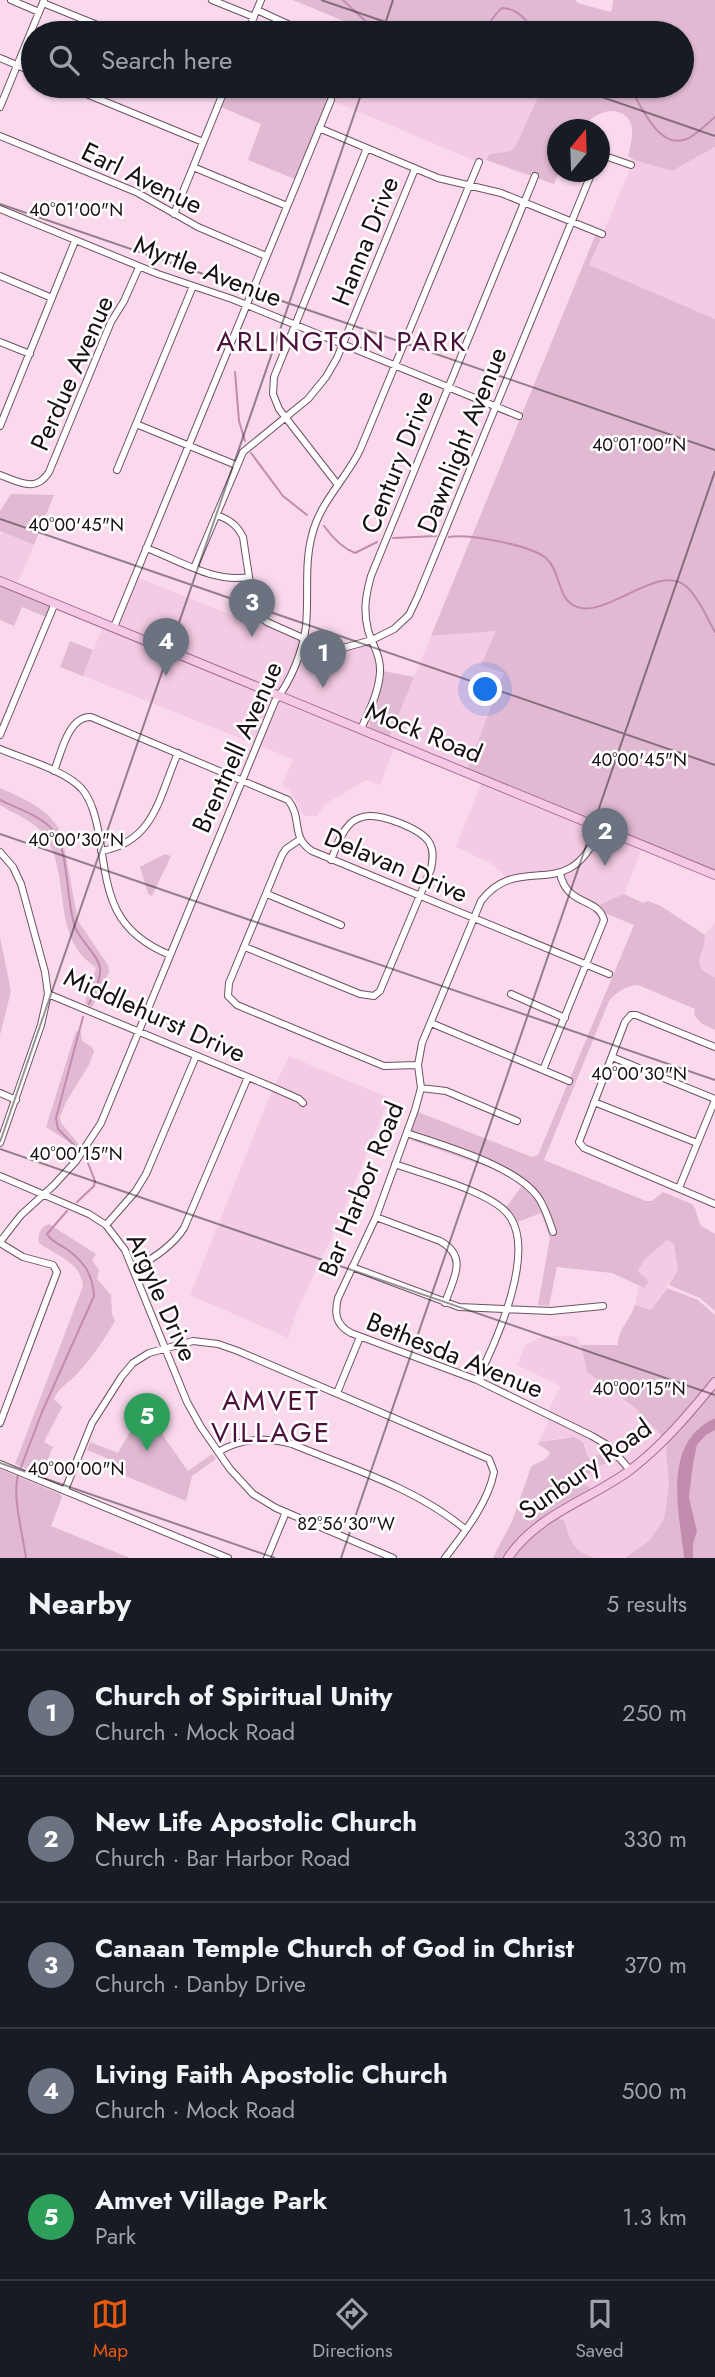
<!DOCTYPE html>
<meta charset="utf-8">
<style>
:root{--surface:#171b24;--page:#20242c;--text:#f1f3f6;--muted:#9ea1a6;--line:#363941;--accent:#ea580c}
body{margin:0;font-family:Jost,sans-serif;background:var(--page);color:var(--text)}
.compass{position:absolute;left:547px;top:119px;width:63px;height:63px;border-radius:50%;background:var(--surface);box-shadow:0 2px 5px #0004;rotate:19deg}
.you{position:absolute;left:486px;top:690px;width:24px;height:24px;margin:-18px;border:5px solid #fff;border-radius:50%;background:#1a73e8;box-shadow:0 0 0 10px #1a73e833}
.badge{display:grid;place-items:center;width:46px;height:46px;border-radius:50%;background:var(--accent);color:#fff;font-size:23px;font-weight:700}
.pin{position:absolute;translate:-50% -58px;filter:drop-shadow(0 2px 4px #0008)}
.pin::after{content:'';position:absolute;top:37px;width:24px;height:21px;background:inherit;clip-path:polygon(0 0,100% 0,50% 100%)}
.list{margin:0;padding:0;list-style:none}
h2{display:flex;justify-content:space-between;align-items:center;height:91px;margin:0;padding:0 28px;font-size:30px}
h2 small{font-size:23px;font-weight:400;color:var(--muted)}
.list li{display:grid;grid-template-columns:46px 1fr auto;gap:21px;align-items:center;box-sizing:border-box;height:126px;padding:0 28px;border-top:2px solid var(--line)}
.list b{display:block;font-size:26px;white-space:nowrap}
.list p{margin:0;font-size:23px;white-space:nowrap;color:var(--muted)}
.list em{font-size:23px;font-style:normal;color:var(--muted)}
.icon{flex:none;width:38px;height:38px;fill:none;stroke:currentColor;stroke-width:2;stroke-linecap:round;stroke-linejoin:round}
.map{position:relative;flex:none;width:715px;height:1558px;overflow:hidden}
.search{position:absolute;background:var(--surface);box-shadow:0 2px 5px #0004;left:21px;right:21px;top:21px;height:77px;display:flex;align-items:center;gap:18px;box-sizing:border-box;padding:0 24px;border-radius:38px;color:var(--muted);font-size:26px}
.sheet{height:721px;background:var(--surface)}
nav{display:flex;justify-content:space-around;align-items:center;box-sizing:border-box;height:98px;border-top:2px solid var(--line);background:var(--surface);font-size:19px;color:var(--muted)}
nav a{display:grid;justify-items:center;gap:4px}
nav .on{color:var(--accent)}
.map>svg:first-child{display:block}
</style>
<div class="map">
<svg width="715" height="1558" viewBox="0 0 715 1558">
<rect width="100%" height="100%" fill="#fad9ed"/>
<path fill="#f4cbe4" d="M333,86h210l-28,61 -3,4 -22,3 -4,6h-13l-145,-61z
M715,147v172l-126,-54 45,-105 38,11z
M2,532l32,13 -19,44 -15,-3v-50z
M132,575l126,51 11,-3 56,22 14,2 34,-7 9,21 1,17 -5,17 11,42 42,-101 65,-5 9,41 -38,98 -70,-29 -17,44 -14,-5 -41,24 -8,12h-13l-14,-26 -8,-4 11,-27 -210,-83 22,-55h8z
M484,777l160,66 -20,51 -25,11 -28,-14 -10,-19 -53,6 -18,-15 -34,-16z
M715,922v55l-10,-4 -6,-5 -1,-6 7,-27z
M289,1056l100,42 -47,117 -44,94 -10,29 -98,-43 77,-192z
M667,1240l7,4 4,26 -27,40 -16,-5 4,-19 5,2 -6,-16 6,-12z
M543,1336h32l6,9 6,27 48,36 33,33 -2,12 3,31 -5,35 -14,21 -25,18h-29l-18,-7 -5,-6 -9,-24 -7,-4 26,-33 3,-9 9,-8 10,-3 -18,-9 -4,-13 -16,-5 -28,5 12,-27 -3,-3 12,-26 -43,-21 8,-20z"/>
<path fill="#e1b9d2" d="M293,0h282l3,3 32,9 2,-3 1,-9h102v147l-43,24 -38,-11 -6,-4c2,-9 5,-20 4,-28 -1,-6 -4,-11 -9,-14 -17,-9 -32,4 -44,15l-21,1 1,42 -5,12 -68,-24 4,-6 21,-3 4,-4 28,-61h139v-53h-332l3,-8z
M232,86h101l-38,93 -47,-19 13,-36 -40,-17z
M595,236l6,2 -12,27 126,54v553l-248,-102 37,-97 -23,-8 15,-34 -65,5z
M11,494l43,1 -20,50 -34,-14v-20z
M2,585l48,19 -4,13 -24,-10 -8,19 -14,-6v-34z
M70,641l23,9 -10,26 -23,-9z
M383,671l31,6 -25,61 -19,-8c-3,-21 14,-38 13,-59z
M0,788c24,11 51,21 62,47l16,86 30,44 1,7 -16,34 -3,1 -5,-4 11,-35c-7,-6 -14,-11 -19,-19 -22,-33 -8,-84 -36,-118 -10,-11 -28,-18 -41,-26z
M165,854l6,2 -19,40 -4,-2 -8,-27z
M624,894l19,9 5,-2 13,5 44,29c0,21 -18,31 10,42v53l-14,-7 -7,-8 1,-6 -57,-24c-10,0 -22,7 -29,16l-65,159 102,41h6l11,-9 29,12 3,4 5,17 15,9v77l-15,-13 -31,-13 9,-15 -4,-26 -7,-4 -23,20 -6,11 9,8 1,4 -4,5 -32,-15 -55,-6 -8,39 -11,-1 12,-67 -9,-25 -23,9 -12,-15 16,-21 -20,-14 -94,-33 10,-27 114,45 6,-2 96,-230 -27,-11 -8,-9z
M0,937l11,54 -11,44z
M76,1031l5,1 1,9 10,6 2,4 -5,14 -23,37 -6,15 1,6 21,25 -3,5 -10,-11 -23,-15z
M49,1224l47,30 -4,6 7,10 -2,9 14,16 1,19 3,7c-11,19 -24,38 -39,54 -8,8 -18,13 -22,24l8,8 -18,35 9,5 -12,28 -26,-11 68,-178c-3,-26 -28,-30 -44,-43 -2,-7 2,-17 10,-19z
M667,1288l31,12 17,15v62l-51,61 -29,-30 -48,-36 -6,-27h37c0,-16 12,-25 17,-40l16,5z
M715,1387v31c-55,26 -35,92 -31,140h-59l25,-18 14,-21 5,-35 -3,-31 2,-12 16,-15z
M147,1402l17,35 24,34 24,-17 4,5 -24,17 -6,25 -75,-31 3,-9 -27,-11 3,-8 28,11z
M715,1430v128h-22v-14l4,-13 -8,-34 4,-32 4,-20 9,-10z
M574,1437l9,5 4,13 3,3 10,-4 6,4 -1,6 -10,3 -12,14v3l8,4 -58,36 -15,14 -15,20h-10l20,-39 18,-52c7,-6 16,-5 19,-15l-12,-8 1,-2z
M0,1469l60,25 2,3 -11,29 79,32h-130z
M557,1517l7,4c8,22 8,30 32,37h-84l18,-22z"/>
<path fill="#c28cae" d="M715,1418v12l-9,5 -9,10 -4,20 -4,32 8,34 -4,13v14h-9c-5,-48 -23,-115 31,-140z"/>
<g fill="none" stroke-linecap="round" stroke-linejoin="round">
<path stroke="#c28cae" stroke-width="2" d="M343,0l35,33
M479,33c10,-6 14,-18 23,-25 19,1 23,14 36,25
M629,86c12,19 30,67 60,52 9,-5 18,-14 26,-21
M235,372l4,49 6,20
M251,453l32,43 24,19
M324,526c8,11 18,22 31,27l22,-11
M449,537c20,-3 83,8 98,22 14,13 10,41 30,48 31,11 83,-46 110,-20 12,11 20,31 28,45
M393,538l43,-2
M0,800c18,9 43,16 55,33 14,22 11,68 20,94 5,14 23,27 25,41 2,10 -7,26 -11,36
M79,1150l-21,-21 -2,-11 27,-101
M77,1202l17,-16 1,-5 -9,-23
M21,1467l21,-55 52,-116c-1,-22 -11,-36 -29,-48 -7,-4 -14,-7 -18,-14l20,-23
M18,1475c-6,22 5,60 8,83"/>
<defs>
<path id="minor" d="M11,0l28,12
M212,0l42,17
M43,3l74,30
M257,10l50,23
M247,33l14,-33
M0,58l33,14
M67,86l136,56
M0,107l44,-107
M319,128l119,50 63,15 101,41
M0,136l136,56 62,35 68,29
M602,155l29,10
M193,167l94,39
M0,209l158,65 74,25 287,117
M174,214l52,-128
M0,276l52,22
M0,342l30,12
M136,424l100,41
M0,426l75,-185
M117,470l76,-184
M0,475c19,7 36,18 49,-3l62,-150 13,-21 15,-34
M338,485l-59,-76 -6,-15 1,-17 93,-229
M216,515c13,4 21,10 27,22l10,66 4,12 10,7 47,21 29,5 29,-8 22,-11 15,-14 9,-19 174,-424
M146,548c33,12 67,35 102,29
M194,568l49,-116 65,-53 18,-22 11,-19 78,-189
M114,627l217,-527
M361,729c8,-18 18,-37 19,-57 1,-16 -8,-28 -12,-42 -5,-20 -2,-36 3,-54l164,-400
M0,735l55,-132
M0,749c23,10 65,21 82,40 10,12 14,30 17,45 9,57 10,96 71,121
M54,771c7,-17 14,-55 37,-54l197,83c15,18 2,37 24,51l297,123
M600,828c-32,80 -79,21 -119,73l-59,142 -4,22 3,23 -6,22 -39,107 -38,81c-4,16 -2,27 13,35l126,47 115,56 17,10 21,24
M299,840l-13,9 -4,6 -53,128 -1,13 9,9 147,61 34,-1
M101,851c54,-9 58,-55 77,-98
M0,852l13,15 8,17 24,88 3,22 224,93 27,12 4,4
M267,894l74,31
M245,947l115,47 14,2 6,-5 51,-122c2,-10 3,-19 -2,-27 -8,-13 -45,-27 -60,-26 -7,0 -16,4 -20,9 -9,9 -13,23 -18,35
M511,994l54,24
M431,1023l138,58
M715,1047l-79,-32h-5l-6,7 -46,120 5,6 131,56
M612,1057l103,42
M543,1070l61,-150c-6,-23 -36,-13 -44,-46
M421,1088l25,3 71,30
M0,1093l16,7
M594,1102l103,41
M407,1133c36,13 108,32 131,64 7,10 11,23 15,35
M0,1143l41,-118 7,-31
M395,1164c30,11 93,27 112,49 32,36 -12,131 -30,167
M0,1176l89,38 17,11 19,25 62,152 14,25 29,42 23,25 23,14 117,50
M679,1188l36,-88
M376,1217l64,24c29,16 13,38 5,62
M106,1225l29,-33 11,-18 50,-118
M0,1242l21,-27 33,-30 22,-24 25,-38 174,-422c16,-20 28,-50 31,-75 3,-31 -2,-61 6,-91 8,-33 34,-56 48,-85l119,-288
M0,1243l23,14 30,8 4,7 -57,151
M352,1267l107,40 92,4 52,-5
M133,1269c20,-10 39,-22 51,-41l64,-151
M337,1393l23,-56
M218,1452c24,-14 47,-15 74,-8 58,24 124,44 173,85
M0,1464l228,94
M65,1490l27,-67 30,-47 11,-13 16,-10 44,-12 25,3 20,7 251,108 5,13c-6,31 -30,61 -49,86
M267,1558l19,-46"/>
<path id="major" d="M0,581l715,294
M508,1558c28,-43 81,-58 121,-87 33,-25 60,-57 86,-89"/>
</defs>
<use href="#minor" stroke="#6d5162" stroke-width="8"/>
<use href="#major" stroke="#a66f92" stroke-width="10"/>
<use href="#minor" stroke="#fff" stroke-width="6"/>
<use href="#major" stroke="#f7c8e6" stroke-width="8"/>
</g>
<path fill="none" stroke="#1a0f16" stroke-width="2" stroke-opacity="0.45" d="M321,0l97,33M382,33l11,-33M570,86l145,50M0,204l715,246M0,519l715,246M0,834l715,246M0,1142l364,-1056M0,1149l715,246M0,1463l275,95M341,1558l374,-1087"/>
<g text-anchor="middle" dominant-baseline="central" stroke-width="5" stroke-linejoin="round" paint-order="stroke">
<g font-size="26" fill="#1a0f16" stroke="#fff">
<text transform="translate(142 178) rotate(26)">Earl Avenue</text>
<text transform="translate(365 241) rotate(-68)">Hanna Drive</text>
<text transform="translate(208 271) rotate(21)">Myrtle Avenue</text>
<text transform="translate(72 373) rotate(-66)">Perdue Avenue</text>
<text transform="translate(462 440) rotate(-68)">Dawnlight Avenue</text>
<text transform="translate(397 462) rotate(-68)">Century Drive</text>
<text transform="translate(424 732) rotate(22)">Mock Road</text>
<text transform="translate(237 747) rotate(-66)">Brentnell Avenue</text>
<text transform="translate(396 865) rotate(23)">Delavan Drive</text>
<text transform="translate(155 1015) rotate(24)">Middlehurst Drive</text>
<text transform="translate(361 1189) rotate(-68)">Bar Harbor Road</text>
<text transform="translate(162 1297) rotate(66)">Argyle Drive</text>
<text transform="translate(455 1355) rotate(22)">Bethesda Avenue</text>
<text transform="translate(585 1469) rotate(-35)">Sunbury Road</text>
</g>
<g font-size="28" letter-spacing="2" fill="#4c123c" stroke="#fff">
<text x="342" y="341">ARLINGTON PARK</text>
<text x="271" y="1400">AMVET<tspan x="271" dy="32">VILLAGE</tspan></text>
</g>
</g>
<g font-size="18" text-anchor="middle" fill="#1a0f16" stroke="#fff" stroke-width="5" stroke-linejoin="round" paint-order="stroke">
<text x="76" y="216">40°01'00"N</text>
<text x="639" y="451">40°01'00"N</text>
<text x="76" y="531">40°00'45"N</text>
<text x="639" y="766">40°00'45"N</text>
<text x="76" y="846">40°00'30"N</text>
<text x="639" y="1080">40°00'30"N</text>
<text x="76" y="1160">40°00'15"N</text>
<text x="639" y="1395">40°00'15"N</text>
<text x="76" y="1475">40°00'00"N</text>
<text x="346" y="1530">82°56'30"W</text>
</g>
</svg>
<svg class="compass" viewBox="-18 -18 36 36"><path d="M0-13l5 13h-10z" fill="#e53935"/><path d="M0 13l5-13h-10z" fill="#9ea1a6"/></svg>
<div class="you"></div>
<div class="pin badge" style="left:323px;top:688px;background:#6b7280">1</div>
<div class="pin badge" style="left:605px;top:866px;background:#6b7280">2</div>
<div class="pin badge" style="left:252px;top:637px;background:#6b7280">3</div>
<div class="pin badge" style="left:166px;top:676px;background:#6b7280">4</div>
<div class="pin badge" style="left:147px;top:1451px;background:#2e9e5b">5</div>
<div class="search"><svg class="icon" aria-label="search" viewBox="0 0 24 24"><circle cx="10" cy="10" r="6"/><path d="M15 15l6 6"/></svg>Search here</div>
</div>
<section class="sheet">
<h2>Nearby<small>5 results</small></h2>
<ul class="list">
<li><span class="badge" style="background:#6b7280">1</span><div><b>Church of Spiritual Unity</b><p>Church · Mock Road</p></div><em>250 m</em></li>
<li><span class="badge" style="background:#6b7280">2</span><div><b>New Life Apostolic Church</b><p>Church · Bar Harbor Road</p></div><em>330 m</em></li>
<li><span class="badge" style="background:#6b7280">3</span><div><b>Canaan Temple Church of God in Christ</b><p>Church · Danby Drive</p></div><em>370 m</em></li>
<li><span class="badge" style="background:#6b7280">4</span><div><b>Living Faith Apostolic Church</b><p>Church · Mock Road</p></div><em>500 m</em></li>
<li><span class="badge" style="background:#2e9e5b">5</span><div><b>Amvet Village Park</b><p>Park</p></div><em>1.3 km</em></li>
</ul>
</section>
<nav>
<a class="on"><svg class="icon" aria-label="map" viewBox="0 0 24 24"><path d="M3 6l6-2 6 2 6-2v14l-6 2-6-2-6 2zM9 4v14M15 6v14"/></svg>Map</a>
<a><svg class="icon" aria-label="directions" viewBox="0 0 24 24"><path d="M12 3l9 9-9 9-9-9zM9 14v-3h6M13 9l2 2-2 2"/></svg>Directions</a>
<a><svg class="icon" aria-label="saved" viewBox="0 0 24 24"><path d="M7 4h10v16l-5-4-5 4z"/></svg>Saved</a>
</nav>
